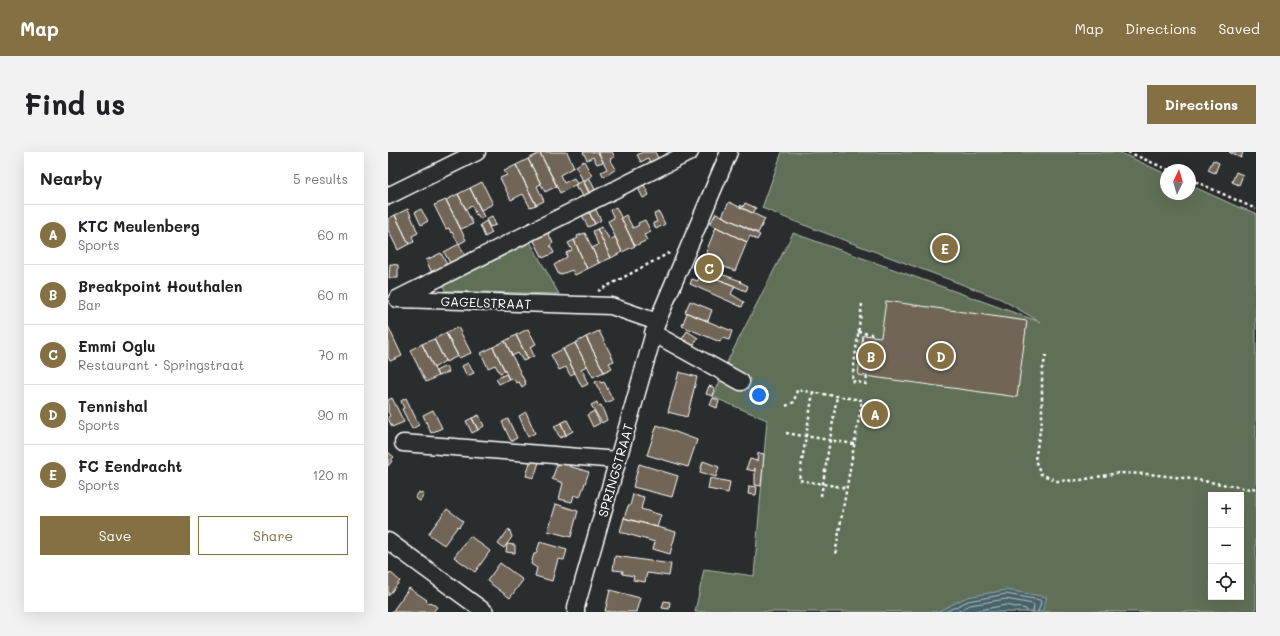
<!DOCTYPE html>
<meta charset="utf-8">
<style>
:root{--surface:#fff;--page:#f2f2f2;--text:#202124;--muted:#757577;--line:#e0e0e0;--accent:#847042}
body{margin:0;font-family:Mali,sans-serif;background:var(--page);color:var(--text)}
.controls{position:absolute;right:12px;bottom:12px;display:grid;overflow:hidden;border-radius:0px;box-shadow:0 4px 16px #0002}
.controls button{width:36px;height:36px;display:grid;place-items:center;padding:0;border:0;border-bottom:1px solid var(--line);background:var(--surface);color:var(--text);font:20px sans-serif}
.compass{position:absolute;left:772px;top:12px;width:36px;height:36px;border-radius:50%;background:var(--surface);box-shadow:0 4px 16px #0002;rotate:5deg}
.you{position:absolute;left:371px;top:243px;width:14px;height:14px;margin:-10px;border:3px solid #fff;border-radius:50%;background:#1a73e8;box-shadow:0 0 0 6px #1a73e833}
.badge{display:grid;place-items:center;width:26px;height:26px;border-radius:50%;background:var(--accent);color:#fff;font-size:13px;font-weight:700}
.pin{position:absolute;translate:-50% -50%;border:2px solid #fff;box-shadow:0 1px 4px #0006}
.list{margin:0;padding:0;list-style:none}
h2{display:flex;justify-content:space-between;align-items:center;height:52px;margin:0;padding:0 16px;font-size:17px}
h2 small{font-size:13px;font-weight:400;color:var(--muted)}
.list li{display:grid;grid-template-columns:26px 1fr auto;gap:12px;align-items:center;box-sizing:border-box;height:60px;padding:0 16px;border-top:1px solid var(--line)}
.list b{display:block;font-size:15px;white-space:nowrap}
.list p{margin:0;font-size:13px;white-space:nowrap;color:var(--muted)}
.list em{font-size:13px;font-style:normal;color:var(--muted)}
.actions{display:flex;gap:8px;padding:12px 16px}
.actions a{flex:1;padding:9px 0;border:1px solid var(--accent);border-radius:0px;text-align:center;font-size:14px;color:var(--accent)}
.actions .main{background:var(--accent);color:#fff}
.icon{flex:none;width:22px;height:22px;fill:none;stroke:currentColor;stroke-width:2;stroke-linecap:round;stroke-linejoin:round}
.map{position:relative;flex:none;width:868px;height:460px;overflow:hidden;border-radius:0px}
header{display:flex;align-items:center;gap:24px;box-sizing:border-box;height:56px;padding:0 20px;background:var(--accent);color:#fff}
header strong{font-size:19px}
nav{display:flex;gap:22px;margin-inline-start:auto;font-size:14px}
.intro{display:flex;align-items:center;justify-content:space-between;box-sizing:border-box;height:96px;padding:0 24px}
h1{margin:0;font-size:28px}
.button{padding:10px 18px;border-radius:0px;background:var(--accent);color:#fff;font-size:14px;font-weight:700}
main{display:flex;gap:24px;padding:0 24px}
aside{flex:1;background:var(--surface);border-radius:0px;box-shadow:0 4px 16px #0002}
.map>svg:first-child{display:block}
</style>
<header>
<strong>Map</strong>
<nav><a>Map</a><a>Directions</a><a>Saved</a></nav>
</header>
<div class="intro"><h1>Find us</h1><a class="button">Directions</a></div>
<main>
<aside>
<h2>Nearby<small>5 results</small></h2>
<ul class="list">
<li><span class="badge">A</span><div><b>KTC Meulenberg</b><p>Sports</p></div><em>60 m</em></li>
<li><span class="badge">B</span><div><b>Breakpoint Houthalen</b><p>Bar</p></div><em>60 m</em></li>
<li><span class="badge">C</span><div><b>Emmi Oglu</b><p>Restaurant · Springstraat</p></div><em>70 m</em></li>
<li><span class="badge">D</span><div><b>Tennishal</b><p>Sports</p></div><em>90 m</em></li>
<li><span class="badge">E</span><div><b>FC Eendracht</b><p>Sports</p></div><em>120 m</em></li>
</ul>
<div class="actions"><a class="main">Save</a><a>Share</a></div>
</aside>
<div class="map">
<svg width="868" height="460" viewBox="0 0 868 460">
<rect width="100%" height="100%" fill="#2a2d2e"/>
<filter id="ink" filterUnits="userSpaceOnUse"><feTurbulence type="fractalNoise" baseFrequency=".025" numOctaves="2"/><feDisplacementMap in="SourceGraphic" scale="8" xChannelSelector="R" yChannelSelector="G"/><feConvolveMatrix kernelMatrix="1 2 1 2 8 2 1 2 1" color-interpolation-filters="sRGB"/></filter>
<g filter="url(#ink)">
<path fill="#607058" stroke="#b0b8ac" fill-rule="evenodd" d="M394,0h337l47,22v20h24v-9l48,22 18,6v399h-561l9,-43 50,7 13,-156 -54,-23 8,-18 5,-15 67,-131 247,89 -39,-23 -205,-77 -34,-14zM823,343h30v102h-30z
M140,86l31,56 -114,-3 -3,-12z"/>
<path fill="#47646a" stroke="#91a2a6" d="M618,438l41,7 -5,15h-105l30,-15z"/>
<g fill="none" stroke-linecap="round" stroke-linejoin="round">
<path stroke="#b5c1c3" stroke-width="1" d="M557,460l23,-11 38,-7 34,6 1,2 -3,10
M569,460l13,-7 36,-6 27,5 1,2 -1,6
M582,460l36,-7 20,4 1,3"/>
</g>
<path fill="#6f6556" stroke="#fff" d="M155,0h24l7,15 -14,8 4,8 10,-5 3,6 -17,9 -20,-40z
M195,0h15l5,10 -6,2 -4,-7 -6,3z
M210,0h14l3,5 -5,2 6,10 -12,8 -3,-5 6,-3z
M255,0h12l5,10 -8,4 -4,-8 -7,4 -4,-7z
M841,0h14l-2,6z
M152,1l17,33 -12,6 -17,-33z
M140,7l13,25 -4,2 7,15 -8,4 -20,-40z
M825,8l6,3 -4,10 -7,-3z
M196,9l8,15 -9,5 -7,-15z
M128,13l20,40 -6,2 -7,-13 -12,6 -11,-22 7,-3 -3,-4z
M848,20l7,3 -4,10 -7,-3z
M202,27l6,13 -5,3 -7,-13z
M195,29l7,14 -6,3 -5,-9 -2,1 -2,-5z
M94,30l11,22 -12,6 -11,-22z
M255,31l6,12 -6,3 -6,-12z
M82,36l14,29 -4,2 -3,-5 -1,1 -4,-9 -6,3 -8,-15z
M70,42l15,30 -12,5 -15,-29z
M58,48l20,40 -7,4 -7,-12 -1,1 -2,-5 -3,1 -12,-24z
M341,50l36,17 -7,14 -36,-17z
M357,51l11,5 -3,5 -13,-6 1,-2 2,2z
M228,55l19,39 -13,6 -14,-31 6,-3 -4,-8z
M207,56l6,12 -6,4 -6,-12z
M20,57l10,24 -6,3 2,6 -5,2 -14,-29z
M33,57l7,12 -7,4 -6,-13z
M201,60l6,12 -7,3 -6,-12z
M271,60l6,12 -9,5 -3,-6 4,-1 -3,-8z
M328,61l44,22 -3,5 -7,-4 -3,6 -37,-18z
M7,63l14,29 -11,6 -10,-20v-11z
M238,63l7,13 6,-3 -1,-2 7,-3 6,12 -7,3 3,5 -12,6 -14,-28z
M104,64l4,9 -6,2 -4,-8z
M98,69l6,12 -7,4 -5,-12z
M214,75l8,13 5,-3 7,15 -11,6 -14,-29z
M328,75l31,15 -12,29 -28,-11 2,-6 -3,-2z
M209,77l14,29 -12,5 -7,-15 6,-3 -5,-14z
M159,79l6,12 -3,2 4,8 -11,5 -10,-19z
M197,81l14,30 -12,6 -13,-29 4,-2 -1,-2z
M186,88l13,29 -12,6 -3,-5 -13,5 -5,-10 13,-8 -1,-4 6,-3 -4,-7z
M71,92l6,12 -15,7 -6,-11z
M53,101l6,12 -15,8 -6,-13z
M319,108l18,7 -4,7 20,7 -1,1 8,4 -2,5 -45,-19z
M2,112l8,1v13h-9z
M313,120l34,14 -4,8 13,8 -2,5 -52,-23 2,-5 6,2z
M302,149l22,9 -4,11 -23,-9z
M498,149l141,20 -10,76 -159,-22 5,-40 18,2z
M299,161l45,18 -3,9 -7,-2 -2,4 -38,-16z
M0,174l14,30 -12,5 -2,-4z
M70,175l13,26 -12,5 -13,-25z
M140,177l8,15 -6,3 4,9 -6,3 -12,-24z
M211,179l15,30 -5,2 3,5 -8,4 -18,-35z
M299,179l11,7 -5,8 -11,-7z
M58,181l12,23 -12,6 -12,-23z
M128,183l12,24 -5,2 -5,-8 -6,3 -7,-15z
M198,185l18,35 -11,5 -18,-34z
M46,187l11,22 -11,7 -12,-24z
M117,189l21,43 -4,3 -3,-5 -3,1 -2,-4 -2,1 -1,-2 -2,1 -16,-32z
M187,191l12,23 -6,3 1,2 2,1v3l4,9 -6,3 -19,-38z
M34,192l16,32 -12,6 -16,-32z
M105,195l12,24 -5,2 -5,-8 -7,3 -7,-15z
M175,197l12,24 -5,2 -4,-8 -7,3 -8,-15z
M80,211l6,10 -7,3 -5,-10z
M58,214l3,6 -11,4 -2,-5z
M291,220l18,5 -10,40 -19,-5z
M118,222l3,5 -10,5 -3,-5z
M211,228l2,3 3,-1 9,18 -7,3 -11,-21z
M321,234l6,2 -2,8 -7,-2z
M4,246l12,24 -12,5 -4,-9 2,-3 -2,-3v-12z
M18,246l13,27 -7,4 -10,-20 2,-1 -3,-7z
M325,246l6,3 -2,7 -7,-3z
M209,250l1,4 3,-1 6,15 -5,3 -11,-18z
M45,258l9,18 -11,5 -8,-18z
M206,259l6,12 -7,4 -6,-12z
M138,260l9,21 -7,4 -9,-21z
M91,263l5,11 -6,4 -6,-12z
M84,266l6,12 -6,3 -6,-12z
M120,267l9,19 -6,3 -9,-19z
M179,268l6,11 -7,4 -5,-12z
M173,271l5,12 -6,3 -6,-12z
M269,273l40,15 -9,27 -41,-12z
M0,300l6,5 -3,3 1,1 -4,5z
M370,301l6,1 -3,32 -6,-1v-17l-1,3 -8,-2 4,-10 7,2z
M144,304l8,3 -6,19 -8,-2z
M171,307l12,1 -2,6 20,6 -9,25 -6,-2 -2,7 -13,-3 4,-16 -11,-4z
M315,309l16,6 -3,10 -16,-5z
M251,312l39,12 -6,21 -39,-10z
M322,326l20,4 -2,11 -20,-4z
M361,334l8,1 -1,8 -8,-1z
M31,340l5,3 -4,6 -5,-3z
M245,342l11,3 -3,12 20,6 -4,12 -33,-9 4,-12h2z
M168,352l22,7 -7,26 -23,-6z
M59,357l16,12 -4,6 -1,-1 -14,19 -16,-11z
M236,366l52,14 -6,22 -17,-5 2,-7 -35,-10z
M121,377l3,8 -8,11 -6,-4z
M82,384l20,15 -15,21 -21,-15z
M152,390l27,8 -3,10 -6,-1 -6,22 -17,-5 2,-8 -6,-4 3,-10h2z
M119,392l8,1v8l-9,-1z
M227,404l56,8 -2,12 -22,-3 -2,9 -12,-2 1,-4 -12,-2 1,-3 -10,-1z
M112,411l23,17 -13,18 -23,-17z
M0,420l2,2v-2l10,9 -12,15z
M21,436l18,12 -1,1 3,2 1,-1 7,5 -4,5h-41z
M222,438l30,8 -4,14h-26l-5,-1z
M276,449l6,1 -1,7 -7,-1z"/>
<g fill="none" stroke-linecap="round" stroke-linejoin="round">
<defs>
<path id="minor" d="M0,44l89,-44
M9,147l293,-147
M11,147l212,7 46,16
M265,181l88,49
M15,291l215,17
M0,389l97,71
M188,460v-5l81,-285 72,-170"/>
</defs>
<use href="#minor" stroke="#fff" stroke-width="19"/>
<path stroke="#fff" stroke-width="2.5" stroke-dasharray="3 3" stroke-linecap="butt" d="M740,0l41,18
M802,27l66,30
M210,139l73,-39
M474,152l-10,77 14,3 1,-8
M470,180l13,2v2
M658,203l-4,17v47l-7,41 6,14 16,7 24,-1 37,-7 31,1 43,5 58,10 6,-1
M425,240l-14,88 48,8
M398,254l8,-4 3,-12 65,10 -27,155
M398,281l68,11
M433,344l16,-100"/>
<use href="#minor" stroke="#2a2d2e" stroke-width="16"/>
</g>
</g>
<g text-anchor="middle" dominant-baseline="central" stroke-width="4" stroke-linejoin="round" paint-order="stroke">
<g font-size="13" fill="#fff" stroke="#2a2d2e">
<text transform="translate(98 150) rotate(2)">GAGELSTRAAT</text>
<text transform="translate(227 318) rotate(-74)">SPRINGSTRAAT</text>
</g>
</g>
</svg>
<div class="controls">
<button>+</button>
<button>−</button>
<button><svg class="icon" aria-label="locate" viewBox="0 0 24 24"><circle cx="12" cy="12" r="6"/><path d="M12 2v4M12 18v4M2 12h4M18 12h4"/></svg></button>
</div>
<svg class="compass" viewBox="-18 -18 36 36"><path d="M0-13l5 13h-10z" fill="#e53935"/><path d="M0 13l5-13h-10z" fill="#757577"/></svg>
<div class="you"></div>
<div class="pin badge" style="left:487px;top:262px">A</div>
<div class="pin badge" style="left:483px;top:204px">B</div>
<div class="pin badge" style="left:321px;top:116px">C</div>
<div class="pin badge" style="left:553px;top:204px">D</div>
<div class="pin badge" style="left:557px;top:96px">E</div>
</div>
</main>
